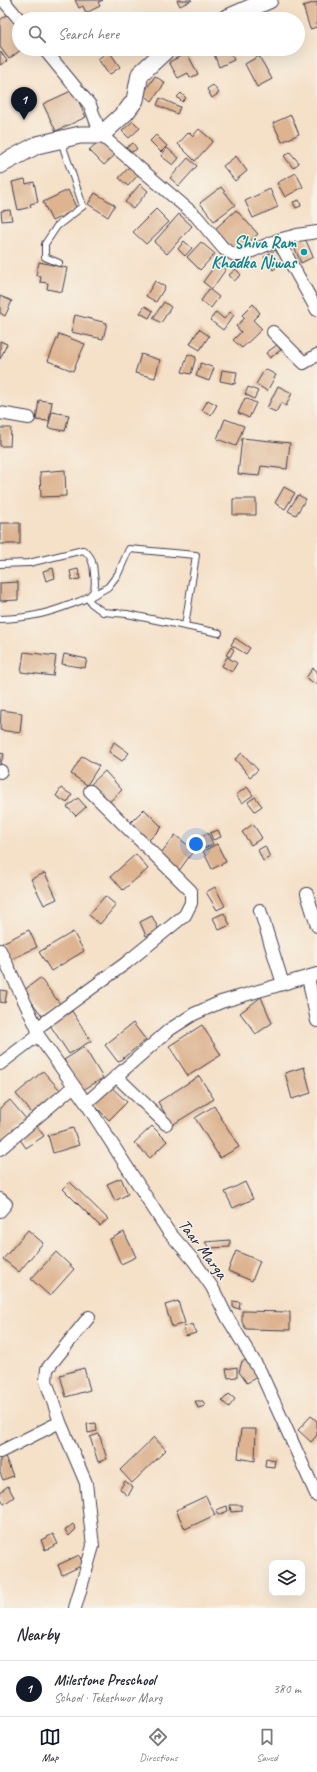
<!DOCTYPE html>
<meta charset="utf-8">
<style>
:root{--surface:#fff;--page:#f7f7f7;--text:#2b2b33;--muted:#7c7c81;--line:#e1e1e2;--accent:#111827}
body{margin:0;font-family:Caveat,sans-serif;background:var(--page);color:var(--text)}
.controls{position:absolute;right:12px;bottom:12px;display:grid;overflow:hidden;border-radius:8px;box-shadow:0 4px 16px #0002}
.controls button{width:36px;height:36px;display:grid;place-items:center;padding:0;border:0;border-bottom:1px solid var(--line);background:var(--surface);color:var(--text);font:20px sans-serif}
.you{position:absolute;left:196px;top:844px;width:14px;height:14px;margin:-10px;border:3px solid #fff;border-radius:50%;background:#1a73e8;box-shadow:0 0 0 6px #1a73e833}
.badge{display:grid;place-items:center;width:26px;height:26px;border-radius:50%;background:var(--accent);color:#fff;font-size:13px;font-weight:700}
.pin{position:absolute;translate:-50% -33px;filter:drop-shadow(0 1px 2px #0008)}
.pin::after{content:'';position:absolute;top:21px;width:14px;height:12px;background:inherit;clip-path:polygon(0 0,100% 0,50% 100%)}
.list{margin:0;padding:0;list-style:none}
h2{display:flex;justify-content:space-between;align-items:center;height:52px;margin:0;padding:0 16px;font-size:17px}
h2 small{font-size:13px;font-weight:400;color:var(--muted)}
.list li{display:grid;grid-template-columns:26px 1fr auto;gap:12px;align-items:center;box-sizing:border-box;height:56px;padding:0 16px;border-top:1px solid var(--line)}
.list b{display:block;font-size:15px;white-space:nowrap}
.list p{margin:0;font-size:13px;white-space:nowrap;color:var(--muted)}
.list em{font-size:13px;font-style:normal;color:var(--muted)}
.icon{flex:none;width:22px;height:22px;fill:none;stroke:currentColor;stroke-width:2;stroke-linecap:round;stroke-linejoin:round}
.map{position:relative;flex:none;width:317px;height:1608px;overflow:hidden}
.search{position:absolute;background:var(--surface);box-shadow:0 4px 16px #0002;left:12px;right:12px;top:12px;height:44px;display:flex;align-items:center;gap:10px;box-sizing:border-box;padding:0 14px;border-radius:22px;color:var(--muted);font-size:15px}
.sheet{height:108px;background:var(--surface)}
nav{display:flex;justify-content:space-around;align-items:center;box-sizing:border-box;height:56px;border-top:1px solid var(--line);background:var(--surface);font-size:11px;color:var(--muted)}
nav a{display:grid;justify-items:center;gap:2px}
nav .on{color:var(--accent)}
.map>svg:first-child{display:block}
</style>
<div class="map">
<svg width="317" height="1608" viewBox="0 0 317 1608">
<rect width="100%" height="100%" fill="#f7f3e8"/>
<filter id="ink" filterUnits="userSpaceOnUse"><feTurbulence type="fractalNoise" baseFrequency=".025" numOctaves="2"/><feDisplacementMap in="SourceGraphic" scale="8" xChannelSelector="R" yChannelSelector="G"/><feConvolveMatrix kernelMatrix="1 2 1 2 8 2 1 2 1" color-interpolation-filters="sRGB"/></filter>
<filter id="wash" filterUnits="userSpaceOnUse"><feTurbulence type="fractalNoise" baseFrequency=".012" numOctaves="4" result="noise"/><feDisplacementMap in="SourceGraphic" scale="16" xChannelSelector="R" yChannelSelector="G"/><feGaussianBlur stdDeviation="0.9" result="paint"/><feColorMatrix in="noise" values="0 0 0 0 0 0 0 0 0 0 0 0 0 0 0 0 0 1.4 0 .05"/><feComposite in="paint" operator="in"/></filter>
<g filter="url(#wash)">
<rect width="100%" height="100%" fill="#f5e0c8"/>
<g id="blocks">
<path fill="#ddb390" d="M75,0h28l-5,2 2,4 -14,7 -3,-7 -4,2z
M177,0h15l-12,6z
M317,2v25l-7,2 -7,-23z
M8,14l11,14v21h3l-13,10 -9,-12v-27z
M212,49h17l5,11 -15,7z
M109,51l11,16 -11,8 -11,-16z
M1,52l6,9 -7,4v-12z
M187,53l11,21 -8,4 -2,-5 -10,5 -9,-16z
M259,56l13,23 -15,8 -12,-23z
M155,76l10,7 -13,18 -9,-7z
M213,85l6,8 -7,5 -5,-9z
M73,90l13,27 -30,14 -13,-27z
M181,93l5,5 -4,4 -5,-5z
M160,98l20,9 -3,7 -20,-9z
M291,115l8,19 -17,8 -9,-19z
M133,121l7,7 -11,10 -7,-7z
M199,129l14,12 -18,20 -17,-17 11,-12 4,4z
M156,135l11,11 -6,6 -11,-11z
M100,140l15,15 -11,10 -15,-15z
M133,143l4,6 -7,4 -4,-5z
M167,148l12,10 -6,7 -12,-9z
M290,152l9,11 -6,5 -9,-12z
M236,156l11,15 -12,10 -12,-15z
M188,158l9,8 -18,20 -9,-8z
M130,166l9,8 -11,12 -9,-8z
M296,173l7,14 -18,10 -8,-14z
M25,179l1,5 8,-2 4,20 -8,2 1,3 -13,3 -6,-28z
M140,184l8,7 -15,18 -8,-7z
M221,187l14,18 -21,16 -14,-18z
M270,189l8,18 -25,11 -8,-17z
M68,190l9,19 -25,12 -9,-19z
M95,193l20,12 -7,12 -20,-13z
M299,200l2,6 -5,2 -3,-6z
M156,209l13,13 -23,22 -13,-12z
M10,210l2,10 -10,1 -1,-10z
M236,210l22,24 -21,19 -22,-24z
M179,214l13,12 -25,28 -13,-12z
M304,236l9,21 -12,6 -9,-22z
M184,241l8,7 -7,8 -7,-7z
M201,242l14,12 -15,16 -13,-13z
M275,250l9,12 -11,8 -9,-13z
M39,262l28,6 -5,24 -15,-3 1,-6 -8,-1 1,-5 -5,-2z
M217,263l9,6 -14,20 -9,-7z
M236,269l5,6 -7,6 -5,-6z
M155,281l10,6 -9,15 -10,-6z
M209,289l10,8 -8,11 -10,-7z
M0,296l12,5 -7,15 -5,-3z
M164,302l7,5 -10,16 -8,-5z
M253,304l7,9 -7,7 9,9 -20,19 -9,-8 8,-8 -5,-6 9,-8 -3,-3z
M145,306l8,5 -4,7 -9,-5z
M216,312l8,7 6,-7 4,3 -11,15 -13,-10z
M75,315l32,8 -4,16 -32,-7z
M199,329l10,7 -9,14 -10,-6z
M59,334l26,10 -12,27 -25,-10z
M0,341l7,3 -7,15z
M277,345l4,5 -11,8 -4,-5z
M141,354l19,6 -5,18 -20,-5z
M188,354l8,3 -5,17 -9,-2z
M201,363l13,5 -5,13 -13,-5z
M265,369l11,6 -9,16 -11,-7z
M222,370l15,2 -2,12 -15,-3z
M278,386l14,7 -6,13 -5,-3 -5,9 -9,-4z
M248,387l10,4 -4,8 -9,-5z
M245,398l11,5 -7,15 -11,-5z
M39,400l13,2 -3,19 -13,-1z
M208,400l9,5 -6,10 -9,-5z
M52,412l17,3 -4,16 -17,-3z
M225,419l19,7 -8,20 -19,-7z
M0,428h11l-1,18h-10z
M242,438l48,5 -3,26 -26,-3 -2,10 -21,-2z
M65,470l1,26 -25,1 -1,-25z
M284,487l11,6 -10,16 -10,-6z
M298,495l8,4 -10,16 -8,-4z
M233,499h23v16h-23z
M0,523h20v21h-20z
M53,568l2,10 -9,3 -3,-10z
M78,569l2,10 -8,1 -2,-9z
M18,582v18l-18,1v-18z
M235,638l15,10 -4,6 -15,-9z
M231,647l3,3 -4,7 -4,-2z
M24,652l32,4 -3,20 -32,-4z
M64,654l23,5 -2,9 -23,-4z
M227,657l10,6 -5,9 -10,-6z
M313,668l4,3v14l-11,-7z
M1,710l21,3 -2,20 -20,-3z
M114,742l15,11 -7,8 -13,-9z
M0,753l4,1 -4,11z
M242,753l16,17 -8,7 -15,-18z
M82,756l17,10 -12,19 -16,-11z
M105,771l17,19 -15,14 -17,-19z
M247,787l6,8 -11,8 -6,-8z
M61,788l11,7 -5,8 -11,-7z
M255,797l7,9 -7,5 -7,-9z
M78,798l8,9 -10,9 -9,-9z
M144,809l18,18 -14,14 -18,-18z
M253,824l9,14 -11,7 -9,-13z
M218,830l3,7 -8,3 -3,-7z
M208,833l5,11 -13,6 -5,-11z
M175,835l19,15 -16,22 -20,-15z
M217,844l9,18 -14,7 -9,-18z
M265,846l5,11 -7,4 -5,-11z
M136,854l12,15 -25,21 -12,-14z
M45,873l12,26 -13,6 -13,-26z
M215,887l10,19 -8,4 -11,-18z
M105,896l11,9 -16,19 -11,-9z
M224,913l6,12 -11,5 -6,-12z
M152,916l7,14 -13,6 -6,-14z
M29,930l8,17 -27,13 -8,-17z
M73,932l11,19 -33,20 -12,-19z
M40,978l21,27 -17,13 -21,-27z
M0,990l7,1 -2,12 -5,-1z
M261,997l11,26 -16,11 -16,-21z
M72,1011l19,30 -22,13 -19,-29z
M133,1023l13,17 -28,22 -13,-17z
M202,1025l19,30 -33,21 -19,-30z
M84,1047l19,31 -20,12 -19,-30z
M304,1067l7,26 -19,6 -7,-26z
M43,1071l17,19 -28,23 -16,-19z
M199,1076l15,23 -42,26 -14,-23z
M110,1086l17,16 -18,18 -16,-16z
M10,1100l17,20 -25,22 -2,-2v-32z
M214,1106l25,41 -19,11 -25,-40z
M37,1126l7,10 -18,12 -7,-10z
M152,1126l15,15 -17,17 -16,-15z
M73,1128l6,17 -26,8 -5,-18z
M121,1178l7,16 -13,7 -8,-17z
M70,1182l38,37 -8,7 -37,-37z
M245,1182l8,17 -20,9 -8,-16z
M28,1230l15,13 -24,29 -16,-13z
M124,1232l12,25 -15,7 -11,-25z
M230,1240v7l-21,1 -4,-6z
M236,1251l24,10 -8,20 -24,-10z
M56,1252l18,17 -24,27 -19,-17z
M178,1301l7,22 -13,4 -7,-22z
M233,1301l7,1 -1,7 -6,-2z
M242,1311l48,1v18l-44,-1 -4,-7z
M193,1324l3,9 -10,3 -3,-9z
M250,1360l10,15 -13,8 -8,-11 3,-11z
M237,1367v10l-9,1 -2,-9z
M84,1368l6,22 -24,7 -6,-22z
M229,1394l6,5 -6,8 -7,-6z
M195,1401h8l2,5 -7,2z
M311,1416l6,5v14l-6,7 -13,-12z
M96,1423l1,8 -9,2 -1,-9z
M241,1429h15l-1,32 -17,-3z
M99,1434l8,25 -9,3 -8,-25z
M154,1437l12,13 -34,33 -12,-13z
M4,1454l9,22 -10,4 -3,-7v-17z
M266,1458l9,2 -1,7 -9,-1z
M125,1481l8,6 -5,9 -8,-7z
M8,1486l6,11 -10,7 -4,-8v-4z
M206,1496l9,19 -30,14 -9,-19z
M230,1505h12v6l-11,1z
M227,1506l1,5 -10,4 -2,-5z
M73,1524l3,5 -7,7 -4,-6z
M53,1534l5,10 -13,6 -4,-10z
M79,1555l4,10 -21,10 -4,-10z"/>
</g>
</g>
<g filter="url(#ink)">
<use href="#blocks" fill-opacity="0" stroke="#423e50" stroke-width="1"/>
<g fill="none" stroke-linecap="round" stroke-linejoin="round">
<defs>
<path id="lane" d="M59,263l-14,-6v-13l12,-18 26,-20 -22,-65
M0,564l29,-1 54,-13c8,4 11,15 11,24 1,6 2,12 -1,18 -5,7 -13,9 -21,12 -26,10 -44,14 -72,15
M185,626l11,-71 -67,-6 -11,25 -10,13 -20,11 3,5 12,9 24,2 92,19"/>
<path id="street" d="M3,0l16,19
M44,49l46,56 11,30 95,81 28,33 11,6h8l35,-15 19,-5 20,-3
M278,240l39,70
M273,332l31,31 13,-8
M0,413l29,5
M0,772l1,-1
M307,894l10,32
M260,910l23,74
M0,950l37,78 1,7 48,68 82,128 26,30 18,26 15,30 33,54 57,125
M308,977l9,44
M37,1028l89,-65 59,-48 6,-12v-12l-101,-100
M0,1064l38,-29
M116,1076l50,48
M86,1103l83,-73 25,-16 27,-12 96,-28
M0,1149l74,-63
M0,1199l6,5 -6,7
M60,1422l-14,-41 1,-12 42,-52
M0,1452l60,-30 26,61 7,63 -18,62"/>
<path id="secondary" d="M225,19l44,-19
M0,165l37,-20 43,-10h21l25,-23 9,-12 5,-26 27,-25"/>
</defs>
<use href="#lane" stroke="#423e50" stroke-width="8"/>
<use href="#street" stroke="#423e50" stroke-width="14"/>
<use href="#secondary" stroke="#423e50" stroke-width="19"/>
<use href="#lane" stroke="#fff" stroke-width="6"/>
<use href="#street" stroke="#fff" stroke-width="12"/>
<use href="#secondary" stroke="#fff" stroke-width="17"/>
</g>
</g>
<circle fill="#0f9aa8" stroke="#f7f3e8" stroke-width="1.5" cx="304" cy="252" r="4"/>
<g text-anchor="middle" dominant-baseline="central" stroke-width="3" stroke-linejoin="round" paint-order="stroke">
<g font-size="17" font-weight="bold" fill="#0d838f" stroke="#f7f3e8" text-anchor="end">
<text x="296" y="242">Shiva Ram<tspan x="296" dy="20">Khadka Niwas</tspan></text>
</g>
<g font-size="17" fill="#22223b" stroke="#f7f3e8">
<text transform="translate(203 1249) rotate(53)">Taar Marga</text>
</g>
</g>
</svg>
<div class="controls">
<button><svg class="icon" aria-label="layers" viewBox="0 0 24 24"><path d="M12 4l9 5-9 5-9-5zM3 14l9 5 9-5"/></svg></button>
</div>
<div class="you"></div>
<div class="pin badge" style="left:24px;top:120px">1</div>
<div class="search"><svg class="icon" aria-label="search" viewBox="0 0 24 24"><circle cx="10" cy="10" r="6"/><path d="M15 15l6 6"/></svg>Search here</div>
</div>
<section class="sheet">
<h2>Nearby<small></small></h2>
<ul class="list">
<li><span class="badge">1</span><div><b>Milestone Preschool</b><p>School · Tekeshwor Marg</p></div><em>380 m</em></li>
</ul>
</section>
<nav>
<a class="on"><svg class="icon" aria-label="map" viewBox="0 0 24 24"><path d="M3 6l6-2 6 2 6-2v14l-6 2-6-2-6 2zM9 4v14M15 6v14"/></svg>Map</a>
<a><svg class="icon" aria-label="directions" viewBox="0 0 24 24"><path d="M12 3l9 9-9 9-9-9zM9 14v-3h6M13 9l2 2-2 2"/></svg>Directions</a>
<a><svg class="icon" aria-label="saved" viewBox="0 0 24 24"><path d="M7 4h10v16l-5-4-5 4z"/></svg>Saved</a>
</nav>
